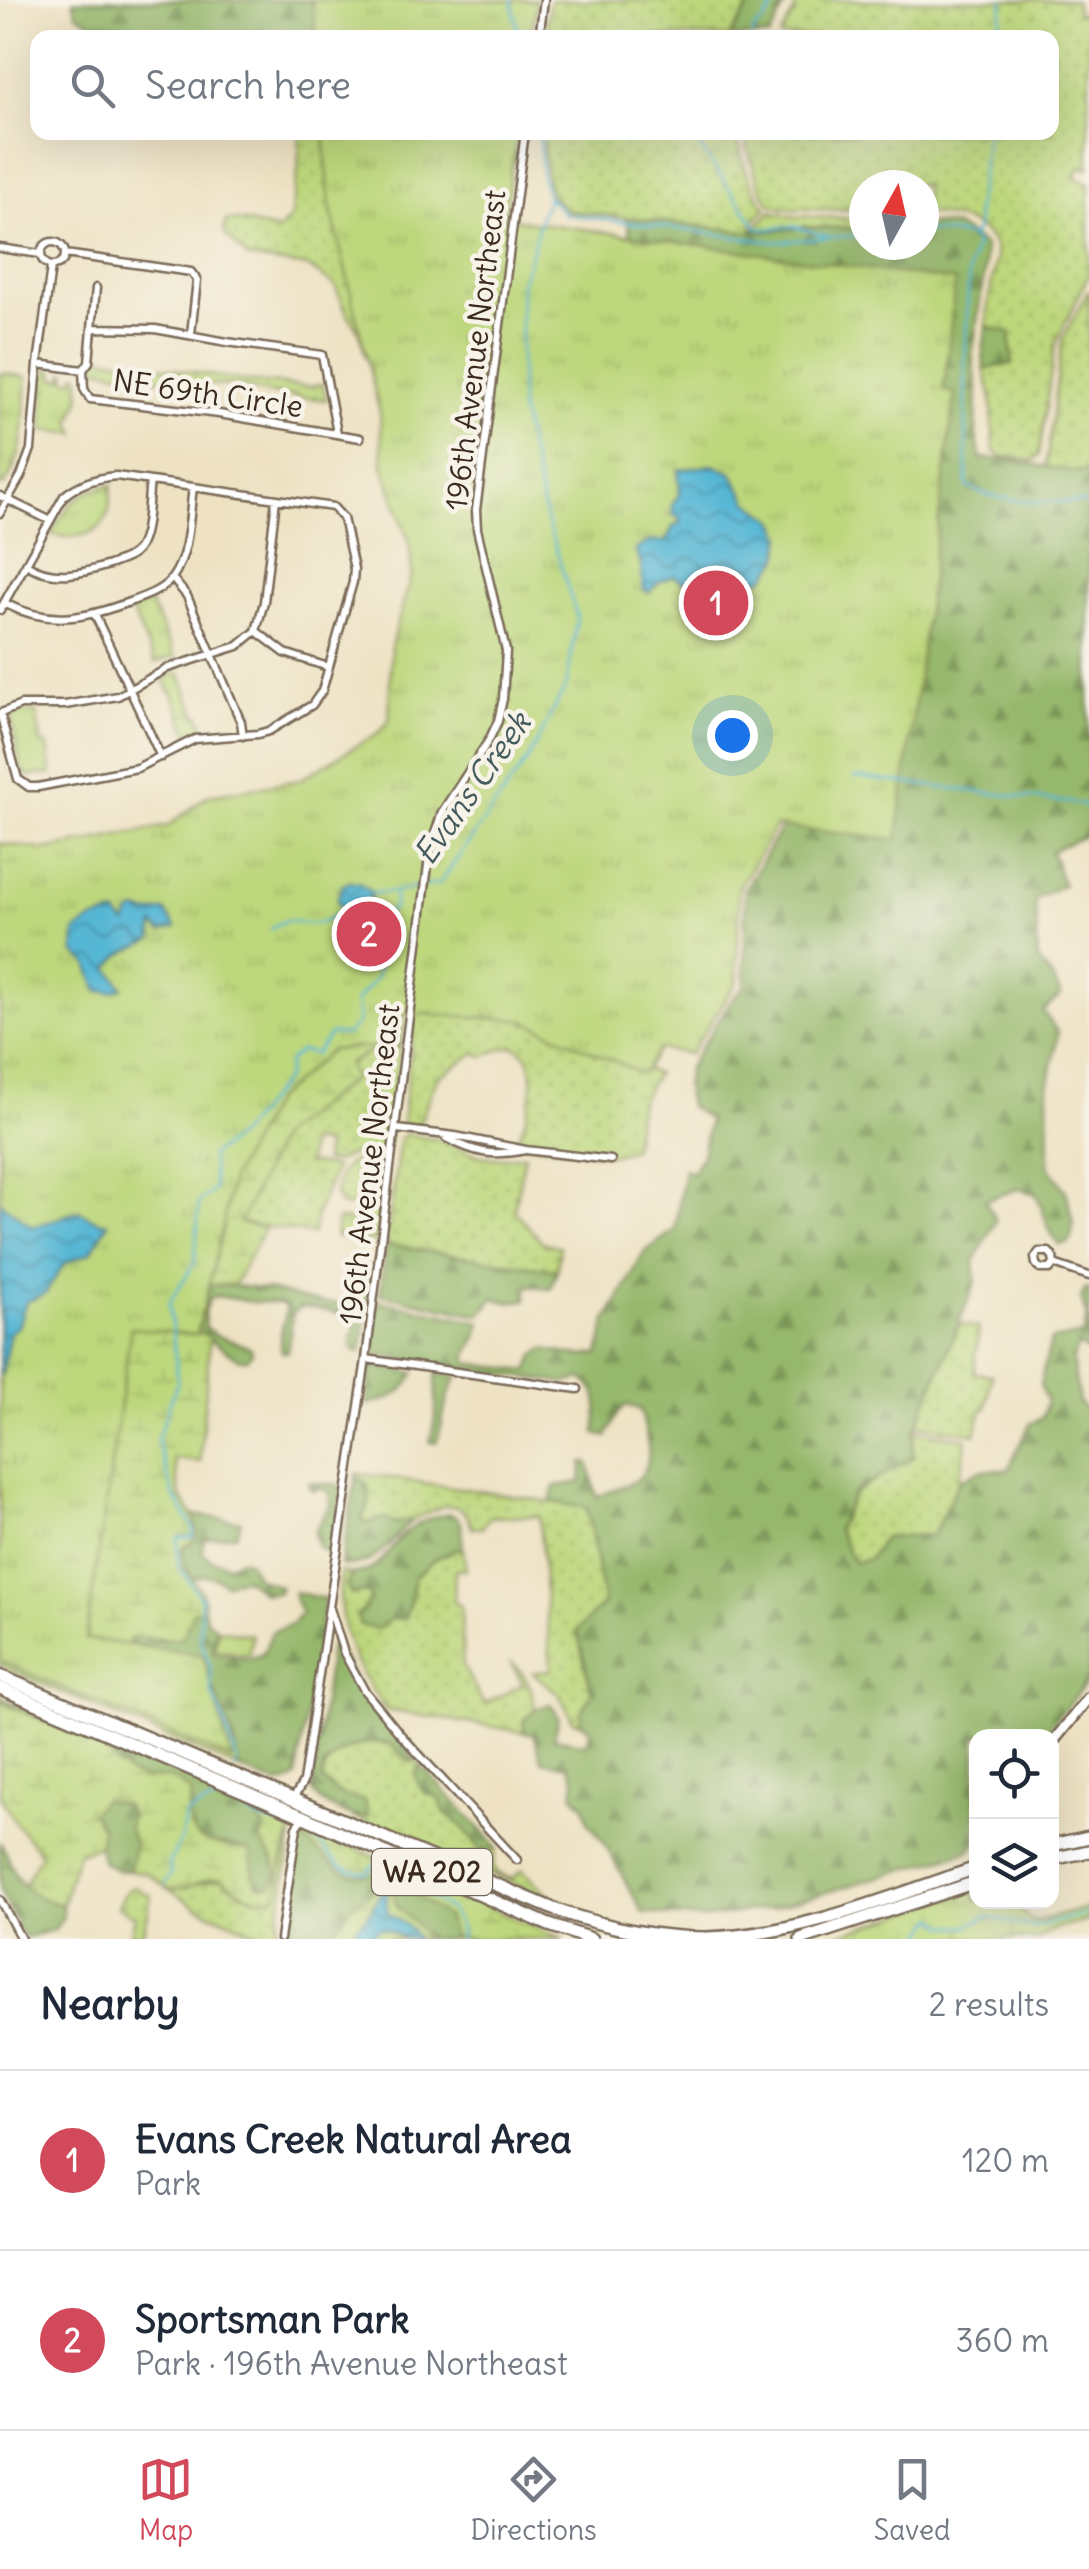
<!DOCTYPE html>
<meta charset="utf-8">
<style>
:root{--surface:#fff;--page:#f6f6f7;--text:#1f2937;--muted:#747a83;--line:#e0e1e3;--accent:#d1495b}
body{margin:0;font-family:Delius,sans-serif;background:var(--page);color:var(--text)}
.controls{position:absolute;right:30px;bottom:30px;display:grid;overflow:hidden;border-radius:20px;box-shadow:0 10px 40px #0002}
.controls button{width:90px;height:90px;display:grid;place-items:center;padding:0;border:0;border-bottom:2px solid var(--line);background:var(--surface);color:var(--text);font:50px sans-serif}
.compass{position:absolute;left:849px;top:170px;width:90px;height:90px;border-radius:50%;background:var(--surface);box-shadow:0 10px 40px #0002;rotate:8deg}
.you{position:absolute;left:732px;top:735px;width:35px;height:35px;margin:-25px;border:8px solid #fff;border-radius:50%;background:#1a73e8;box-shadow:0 0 0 15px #1a73e833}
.badge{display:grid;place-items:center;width:65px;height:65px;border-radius:50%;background:var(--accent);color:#fff;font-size:32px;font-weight:700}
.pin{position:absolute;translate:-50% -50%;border:5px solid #fff;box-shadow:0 2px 10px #0006}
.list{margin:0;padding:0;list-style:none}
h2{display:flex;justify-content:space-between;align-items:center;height:130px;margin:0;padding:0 40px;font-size:42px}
h2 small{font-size:32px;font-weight:400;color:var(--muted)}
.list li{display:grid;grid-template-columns:65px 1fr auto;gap:30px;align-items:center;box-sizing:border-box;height:180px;padding:0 40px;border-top:2px solid var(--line)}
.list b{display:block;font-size:38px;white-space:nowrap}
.list p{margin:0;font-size:32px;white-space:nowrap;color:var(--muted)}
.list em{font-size:32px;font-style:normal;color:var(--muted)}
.icon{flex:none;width:55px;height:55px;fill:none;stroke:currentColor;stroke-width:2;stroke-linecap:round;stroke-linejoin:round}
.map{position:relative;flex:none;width:1089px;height:1939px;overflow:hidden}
.search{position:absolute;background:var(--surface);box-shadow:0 10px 40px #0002;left:30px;right:30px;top:30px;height:110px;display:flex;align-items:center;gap:25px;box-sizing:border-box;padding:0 35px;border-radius:20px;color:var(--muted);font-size:38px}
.sheet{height:490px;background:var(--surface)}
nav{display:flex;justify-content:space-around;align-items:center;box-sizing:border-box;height:140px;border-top:2px solid var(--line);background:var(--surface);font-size:28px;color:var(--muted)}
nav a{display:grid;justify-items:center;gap:5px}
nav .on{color:var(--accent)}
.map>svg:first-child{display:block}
</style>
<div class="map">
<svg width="1089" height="1939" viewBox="0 0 1089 1939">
<defs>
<pattern id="grass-dots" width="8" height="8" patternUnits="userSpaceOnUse" patternTransform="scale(2.5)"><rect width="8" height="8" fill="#bdd77c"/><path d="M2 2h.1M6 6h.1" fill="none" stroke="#a3b96b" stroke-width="1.8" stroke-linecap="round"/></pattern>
<pattern id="forest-firs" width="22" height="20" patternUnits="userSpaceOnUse" patternTransform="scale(2.5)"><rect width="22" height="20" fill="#96b86c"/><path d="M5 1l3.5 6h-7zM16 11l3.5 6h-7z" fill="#7c9658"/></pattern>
<pattern id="wetland-marsh" width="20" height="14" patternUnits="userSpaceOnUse" patternTransform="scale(2.5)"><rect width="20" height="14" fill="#bdd77c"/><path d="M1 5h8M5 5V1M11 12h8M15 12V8" fill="none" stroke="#a3b96b"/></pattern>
<pattern id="park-tufts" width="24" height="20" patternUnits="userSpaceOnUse" patternTransform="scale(2.5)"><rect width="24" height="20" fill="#bdd77c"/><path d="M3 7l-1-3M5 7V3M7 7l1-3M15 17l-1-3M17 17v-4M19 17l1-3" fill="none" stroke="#a3b96b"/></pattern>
<pattern id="water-waves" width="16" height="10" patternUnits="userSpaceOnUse" patternTransform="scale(2.5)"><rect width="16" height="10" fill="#57b7d5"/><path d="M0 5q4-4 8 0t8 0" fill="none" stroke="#4995ac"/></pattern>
</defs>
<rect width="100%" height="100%" fill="#f7f3e8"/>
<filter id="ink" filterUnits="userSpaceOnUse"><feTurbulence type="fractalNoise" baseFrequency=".01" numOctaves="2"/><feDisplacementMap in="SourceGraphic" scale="20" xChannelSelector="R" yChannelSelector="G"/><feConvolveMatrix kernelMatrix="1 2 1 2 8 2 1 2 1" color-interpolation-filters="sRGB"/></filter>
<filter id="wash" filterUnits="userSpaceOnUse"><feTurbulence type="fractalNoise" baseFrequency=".0048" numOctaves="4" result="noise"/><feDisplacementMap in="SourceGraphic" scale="40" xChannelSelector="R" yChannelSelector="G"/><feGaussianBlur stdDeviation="2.25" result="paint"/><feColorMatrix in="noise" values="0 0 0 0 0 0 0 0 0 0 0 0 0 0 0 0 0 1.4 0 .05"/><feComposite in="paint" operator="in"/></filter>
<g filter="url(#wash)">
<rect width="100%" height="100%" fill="#eee2c3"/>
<path fill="url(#grass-dots)" stroke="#7c804d" stroke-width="2.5" d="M550,0h203l-23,37h-185z
M796,0h279l2,13 12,4v152l-9,-3 -5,12 14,5v92l-34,69 -16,112 -5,5 -34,-5 -6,-6 -3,-57 -7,-24 28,-6 -2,-31 -23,-5c0,-14 1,-27 4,-40 1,-10 6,-23 5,-32 -3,-33 -47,-39 -72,-42v-28h-60v25l-78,-1 -16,-5 -10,-16 -13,-41v-15h305v-94l-272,-1 15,-27z
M300,133h75l142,18 -1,11 -27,-4 -124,197 -5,-22 -14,-22 -11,-26 -27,-18 -60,-9 -24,-25 2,-13 19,2 33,9 12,-12 8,-48z
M542,133h196c2,28 11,52 28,75l-15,18 3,3 17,-18 19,5 74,3v10l-58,-2 -37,4 -15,-1 -4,2 -183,-21 -15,-14 -5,-15z
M1089,289v182l-16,1 -27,-5 16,-127z
M97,356l149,25 65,6 12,-3 3,16 -60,-7 -32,-7 -57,-4 -82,-14z
M422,991l98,19 136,64 -16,28 -8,47 -21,6 -97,-13c14,-19 22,-56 16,-79 -2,-9 -9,-13 -16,-17l-19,5 -12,6 -6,-5 -40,26 -19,49 -16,-5 12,-100z
M401,1047l-15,112 -4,2 -30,-7 -17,8 -11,-1 2,-16 -16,-3 -3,21 26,4 2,2 -20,49 -2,16 -74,-11 41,-87 68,-71 18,-11z
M406,1134l34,6 40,16 17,2 28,-3 -11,55 30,34 16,2 -3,24 -171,-25 14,-107z
M355,1160l25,8 5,6 -9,68 -41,-6 2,-16 18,1 1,-14 -17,-2 1,-6 -5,-2c1,-16 5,-29 20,-37z
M959,1324l20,4 -5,45 18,2 -6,34h-4l-7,25 -58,-9z
M915,1430l52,9 -8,42 -26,54 -49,3 -15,21 -15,4 -17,-34 17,-36 58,-35z
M357,1473l230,34 17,97 -27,27 15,62 -11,19v11l-8,-2 -14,-27 -26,-21 18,-3 -12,-154 -49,1 -8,11 -10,-1c-10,-35 -39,-19 -61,-5l-2,-2 -15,4 -9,-6 -20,6 -4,-8 5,-33 -10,-6z
M455,1548l8,2 3,20h-11l-1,31 7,5 2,60 21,38 39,-20 -13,-23c16,14 23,26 25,48l-11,12v11l-138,-22c-32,-43 -51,-83 -45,-138l10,2 -4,11 21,7 3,7 -7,12 28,7 13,1c3,-16 10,-27 9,-43 8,-4 10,-8 16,-13 8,-7 17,-7 25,-15z
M368,1742l22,2 20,18 4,-3 7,7 -5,9 9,18 14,4 6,17 17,12 17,23h17l-3,16 3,8 16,6 10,-9 30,29 -197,-81 13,-2 -46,-36c4,-26 24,-31 46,-38z
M292,1835l-16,104h-17l-2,-6 -60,-26 -28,-18c19,-1 35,-9 53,-10l19,14 39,-13 1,-14z
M134,1887l17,9c-4,16 -2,42 -21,43l5,-23 -17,-9 8,-16z"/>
<path fill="url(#forest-firs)" stroke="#687145" stroke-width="2.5" d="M73,0h356l72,37h-314l-29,-8 -67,-7 -14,-8z
M753,0h35l-19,37h-39z
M626,218l124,14 4,-2 15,1 37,-4 58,2v16h60v-20c33,-2 34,1 60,21l1,22 -13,88 5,31 -1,48 5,24c36,-3 71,14 108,12v363l-38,17 12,34 -28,14 3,61 13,16 10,19 -18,16 15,22 -10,55 1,78 17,25 8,31 -4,20 -11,3c-14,-18 -13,-31 -23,-51l-17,-5 -34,11 11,20 -22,42 2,19 -61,149 -3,28 -58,35 -17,36 17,34 15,-4 15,-21 49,-3 26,-54 22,-11h27l22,-46 12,-6 5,-17 -7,-17 11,-44 32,-5 4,-18 -6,-19 4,-9h4v64l-10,-8 -7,14 7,44 10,9v268l-47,56h-66v107l-4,7 -196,57 -74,12 -59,-6 -40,-72 -15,-19 -4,-17 -11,-11 2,-15 -6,-13 -27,-5 -8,-27 -10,-2v-11l11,-12 16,-4 8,12 -5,21 32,6 5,-14 -10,-7v-11l11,-19 -15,-62 27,-28 -17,-95 -36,-6 4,-16 26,-4 2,-20h5l9,35c12,-6 28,-10 39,-17 22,-15 9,-51 4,-71l-15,-4 -8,10 -10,22 -11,-4c1,-24 8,-39 -14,-54l-19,4 -187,-28 -4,-3 7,-51 102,21 -4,15 -11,20 3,6 59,8 6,-15 11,-7 34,7 20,-2 8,-34 37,-67 31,-24 9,-61 8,5 10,-18 7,-35 -20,-14 -4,-19 3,-19 39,-61 18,-22v-95l47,-81z
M987,327l23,5 2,32 -28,5 -1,-20z
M386,1245l171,25 -6,18 -25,-2v14l-19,2 -13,-4 -14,17 -100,-21z
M362,1281l5,2 3,6 -9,63 -9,-3v-13l5,-8c-11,-17 -37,-19 -56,-21l-8,6 -6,39h-5c-6,-20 5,-28 4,-46l-7,-3 -27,-1 -35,-6 -8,3 -5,13 2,15 9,8 36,13 1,5 -5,6h-8l-44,-29 5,-46c24,1 48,2 72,7 34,8 50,17 86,10z
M371,1367l44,6c-10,21 -26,28 -49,31z
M436,1374l22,3c-15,20 -13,44 -22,66l-6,-1 6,-27z
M356,1477l10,6c5,14 6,22 -4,33l3,8 20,-6 9,6 15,-4 2,2c-24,20 -34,47 -70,43z
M309,1482l30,4 3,3 -10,62 -6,2 -9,-8 -3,-13 16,-26 -1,-14 -9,-4 -6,3 -4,-3z
M448,1513l9,4 4,6 2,27 -8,-2c-8,8 -17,8 -25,15 -6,5 -8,9 -16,13 1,16 -6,27 -9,43l-13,-1 -14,11 -18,-4 -3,-9 7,-6 7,-12 -3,-6 -17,2 -4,-9 4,-11c1,0 15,-3 16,-3 14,-6 21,-19 30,-30 15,-15 30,-24 51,-28z
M193,1515l48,6 -5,13 -32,5 -2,13 8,7 19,6 12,-6 8,3 8,16 24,9 -3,6h-15c-17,-13 -14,-21 -37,-9 -12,-8 -19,-12 -33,-6l-9,-13 -2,-18 10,-5 5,-8z
M294,1592l31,7 -29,179c-17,14 -39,-2 -58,-10l-3,-26 -20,-51 -43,-38 -43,-11v-4l10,-2 26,5 22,-18 6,-12 11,-2 3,12 9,6 -3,19 1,7 34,6 15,-5 9,-22 20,-8 9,-11 -7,-15z
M334,1644l4,4 21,41 55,70 -3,3 -21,-18 -22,-2 -27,9 -17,15 -2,14 18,15 25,6 3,16c-19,1 -46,-10 -56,-26l18,-144z
M0,1697l223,97 27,16 15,17 -3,14 12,19 4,15 -8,11 -12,-1 -6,-9 1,-15 -19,-15 -31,-4 -10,-11 -4,-12 3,-15 -35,-26 -12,2 -15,-6 -13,-9 -11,-17 -50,-19 -56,-27z
M421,1766l71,75 4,8h-16l-18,-23 -17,-12 -6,-17c-15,-4 -22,-8 -23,-24z
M102,1800l22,4 7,10 -3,13 6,16 -4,27 -11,1 -16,-8 -5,-17 4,-17 -11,-16z
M309,1828l111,49 27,40 7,22h-166l12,-104 2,-6z
M0,1843c8,10 9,18 15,30 9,19 28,26 47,32l1,12 -8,12 -27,9 -6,-3 -22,-45z"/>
<path fill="url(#wetland-marsh)" stroke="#7c804d" stroke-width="2.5" d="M424,848l-23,199 -35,7 -18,10 6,14 -74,58 -40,87 25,5 -31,57 -34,-1 -5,46 15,8 -10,124 -26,-3 6,37 13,19 4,18 -5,9 -10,6c0,5 0,11 2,17 7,18 21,21 20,44l-11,2 -10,26c-24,6 -33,-2 -53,1l-1,4 69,19c20,34 36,68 40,107l-238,-102v-751z
M0,1702l106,46 11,17 13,9 15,6 12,-2 16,1 17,13c2,10 -1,16 -1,25 0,31 38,28 60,33 6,14 1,23 9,35l12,1 8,-11 -4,-15 -13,-19 4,-14 -15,-17 -27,-16 66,26c5,16 -3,26 -7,42 -2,12 -3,23 -7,35 -25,4 -34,-4 -53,-18h-12l-25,9 -16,1 -23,-16 -16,-3 4,-27 -6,-16 3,-13 -7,-10 -22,-4 -11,13 11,16 -4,17 -19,7c-9,17 -10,34 -17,52l-22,-7 -16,-12 17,-32 -26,-32 -15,-26z
M309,1828l220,97 35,14h-110l-7,-22c-18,-10 -30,-25 -46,-32l-9,5c3,23 11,20 24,34 1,1 8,14 9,15h-93l1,-11c12,-7 13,-20 24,-27 11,-7 21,-10 30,-20l-1,-7 -7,-4c-33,17 -56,-16 -79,-35l2,-6z
M976,1890v11l44,1 4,13 10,7 49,-13 6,1v11l-36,8 -15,10h-213z"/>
<path fill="url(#park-tufts)" stroke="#7c804d" stroke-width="2.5" d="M312,0h225l-6,37 -215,1z
M324,133h193l-13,85 451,63 -11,109 11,3 -58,447 -121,-14 -37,61 -2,95 -47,72 -31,-5 -17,25 -119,-54 -119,-7 -4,32 -69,5 -57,50 -43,79 -8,47 -26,109 -66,-7 -45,311 117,16 29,105 -232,-99v-818l46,7 122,-24 41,-31 90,-15 79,-47 11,-12 2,-75 21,-73 -3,-31 -26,-77 -3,-52 -50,-207z
M46,369l8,1v8l9,1 3,-8 1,8 7,1 2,-6 3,1 2,22 -10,25 5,12 -34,-4z
M0,373l27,4c-3,34 -1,82 -24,109h-3z
M112,485c-2,10 -1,25 -6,34 -9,18 -39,21 -55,15 16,-29 26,-44 61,-49z
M150,603l25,54 -20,6 -24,-53z
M180,673l16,41h3l6,15 -17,4 -16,-41h-2l-7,-14z
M36,712l6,33h6l4,29 -24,2 -7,-8 -10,-50 5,-5z"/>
<path fill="#bdd77c" stroke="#7c804d" stroke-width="2.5" d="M218,1629l34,6 -3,20 -35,-5z"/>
<path fill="url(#water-waves)" stroke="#49707a" stroke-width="2.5" d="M713,465l19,8 17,29 26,18 8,16 -4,24 -15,18 -45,17 -20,-4 -25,-15 -15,6 -10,11 -6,-5 -2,-23 -6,-15 13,-8 18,-1 8,-16 7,-2 -1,-5 -7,-3 -1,-10 8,-12 -2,-23z
M349,882l10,1 13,10 -4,8 1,11 -9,4 -11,-1 -12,-13 4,-15z
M137,911l12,3 16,-3 11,17 -15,4 -7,-7 -2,15 -30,14 -13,14 14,20 -11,4 -14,-1 -10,-27 -14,-12 1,-20 18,-12 23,-6 10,10 4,-9z
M0,1202l33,25 46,-16 19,10 10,2 -17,29 -26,11 -20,31 -19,8 -8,25 -8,5 -8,42h-2z
M389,1882l-3,16 2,15 22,15 7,11c-19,0 -19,-7 -36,-11l-7,4 -5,7h-20c4,-15 14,-15 21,-27 6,-11 10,-20 19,-30z"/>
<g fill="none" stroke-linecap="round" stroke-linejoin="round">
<path stroke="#57b7d5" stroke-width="2.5" d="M512,0l7,38
M752,38l3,-10c9,-6 19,-16 19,-28
M999,38l4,-37
M681,132l16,11 60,84 8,2 28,-3 36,11
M549,198l16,16 209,28 90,-7
M924,231l44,5 8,7 -7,25 -4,91 2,127c30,19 86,15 122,17
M972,238l5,-12 -1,-16 11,-78
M854,777l235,28
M372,893l23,-1
M271,929c18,-15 21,-5 41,-5 11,-1 23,-8 32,-15
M235,1770l2,-9 -16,-48 -9,-19 -2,-27 -10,-29 1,-40 -23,-33v-27l15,-1v-10l-20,-33 -16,-54 21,-60 -9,-77 26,-41 4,-61 15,-11 -3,-35 27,-19 48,-58 3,-17 11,-10 15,3 15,-20 17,1 12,-14 -3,-20 20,-23 8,-62 10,-9 1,-15 45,-9 88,-124 39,-75 10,-67 -32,-102 -25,-106 1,-126 14,-42 5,-24 8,-19 -6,-22 -3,-44
M229,1792l3,10c9,7 18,13 28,17 15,6 32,7 47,15 26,15 21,36 60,38l9,-8 23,11 52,36 9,17v11
M165,1883l6,-9 -2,-10 13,-28 3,-20c16,-13 27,-11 43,-21
M856,1939h3
M921,1939l15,-22 9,8 19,2 23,-10 46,10 56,-14"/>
</g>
</g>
<g filter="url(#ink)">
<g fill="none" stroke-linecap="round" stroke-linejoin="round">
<defs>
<path id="minor" d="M539,38l5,-38
M41 254a12 12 0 1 1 24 0a12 12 0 1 1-24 0Z
M0,248l40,6
M65,254l126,18 6,8 -6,54
M92,328l4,-40
M38,364l45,6
M337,433l-15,-78 -95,-13 -72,-13 -63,-1 -3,34 -6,8 1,19 6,10 129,15 141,24
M0,496l49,24
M0,513l21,-37 10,-27 7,-85 13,-97
M26,564c27,17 55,10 83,1 10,-4 21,-6 28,-15 12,-17 10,-48 13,-69
M172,578l15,18 54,126 2,14
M4,603c46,24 83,15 128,-2 14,-5 31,-11 40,-23 18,-25 17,-62 21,-91
M0,610l64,-114c15,-13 32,-18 52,-20l217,31 10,11 11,51 -1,13 -31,109 -10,14 -43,26 -11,3 -63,5 -58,29 -99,19h-9l-11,-8 -18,-66
M95,615l66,142
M256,631l8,-29 12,-103
M1,713l20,-8h44l53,-9 50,-28 70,-22 18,-15 29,22 43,14
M397,1129l58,7 71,14 85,10
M446,1138c30,15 46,19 79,12
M1054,1264l-4,5h-10l-4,-5 -1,-6 4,-6h10l4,5 1,7 35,12
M366,1359l212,30
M330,1609l14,44 20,37 36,44 117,126
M293,1799l10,-17 63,-423 64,-510 12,-37 47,-72 9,-19 5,-22 3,-48 -29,-122 -1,-19 49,-378
M0,1900l21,39
M280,1939l17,-112 6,-9"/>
<path id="tertiary" d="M1052,1743l37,-46"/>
<path id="primary" d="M0,1676l556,234c49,17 99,28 151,28 88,-2 186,-42 269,-70
M0,1688l304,129 245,108 42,14
M1052,1845l37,-8
M1052,1859l37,-8
M801,1939l175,-57"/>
</defs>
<use href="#minor" stroke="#7a6a58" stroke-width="11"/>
<use href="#tertiary" stroke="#7a6a58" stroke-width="14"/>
<use href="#primary" stroke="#7a6a58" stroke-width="16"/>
<use href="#minor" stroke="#fff" stroke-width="6"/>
<use href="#tertiary" stroke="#fff" stroke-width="9"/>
<use href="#primary" stroke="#fff" stroke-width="11"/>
</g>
</g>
<g text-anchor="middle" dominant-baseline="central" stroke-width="9" stroke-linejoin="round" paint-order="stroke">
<rect fill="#f7f3e8" stroke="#73665b" stroke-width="2.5" x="372" y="1849" width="120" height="46" rx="8"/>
<g font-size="28" font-weight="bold" fill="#3b2a1e">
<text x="432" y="1872">WA 202</text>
</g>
<g font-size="30" fill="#3b2a1e" stroke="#f7f3e8">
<text transform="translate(475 350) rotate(-83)">196th Avenue Northeast</text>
<text transform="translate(208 393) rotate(8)">NE 69th Circle</text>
<text transform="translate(369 1164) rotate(-83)">196th Avenue Northeast</text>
</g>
<g font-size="32" font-style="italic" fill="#455b5e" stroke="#f7f3e8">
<text transform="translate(472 788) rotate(-55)">Evans Creek</text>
</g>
</g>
</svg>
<div class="controls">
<button><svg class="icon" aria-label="locate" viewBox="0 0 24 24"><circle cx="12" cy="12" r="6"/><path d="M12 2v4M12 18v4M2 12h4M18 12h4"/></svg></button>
<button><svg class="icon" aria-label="layers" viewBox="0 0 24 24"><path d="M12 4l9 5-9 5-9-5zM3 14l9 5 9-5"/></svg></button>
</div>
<svg class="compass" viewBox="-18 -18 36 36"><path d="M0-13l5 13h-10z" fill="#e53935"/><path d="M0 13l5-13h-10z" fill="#747a83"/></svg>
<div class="you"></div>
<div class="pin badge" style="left:716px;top:603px">1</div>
<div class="pin badge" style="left:369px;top:934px">2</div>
<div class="search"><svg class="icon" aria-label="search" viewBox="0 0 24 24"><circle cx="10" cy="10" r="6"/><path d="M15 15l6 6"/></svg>Search here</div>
</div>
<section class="sheet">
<h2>Nearby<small>2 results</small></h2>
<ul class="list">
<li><span class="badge">1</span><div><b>Evans Creek Natural Area</b><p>Park</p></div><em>120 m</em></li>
<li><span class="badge">2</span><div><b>Sportsman Park</b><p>Park · 196th Avenue Northeast</p></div><em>360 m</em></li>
</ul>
</section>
<nav>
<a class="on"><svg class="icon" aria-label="map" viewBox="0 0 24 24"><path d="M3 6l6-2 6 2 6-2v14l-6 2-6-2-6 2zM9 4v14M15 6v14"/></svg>Map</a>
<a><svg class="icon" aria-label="directions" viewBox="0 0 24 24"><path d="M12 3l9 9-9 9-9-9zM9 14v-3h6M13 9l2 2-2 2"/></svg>Directions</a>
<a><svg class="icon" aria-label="saved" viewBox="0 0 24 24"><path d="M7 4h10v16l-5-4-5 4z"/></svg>Saved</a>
</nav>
